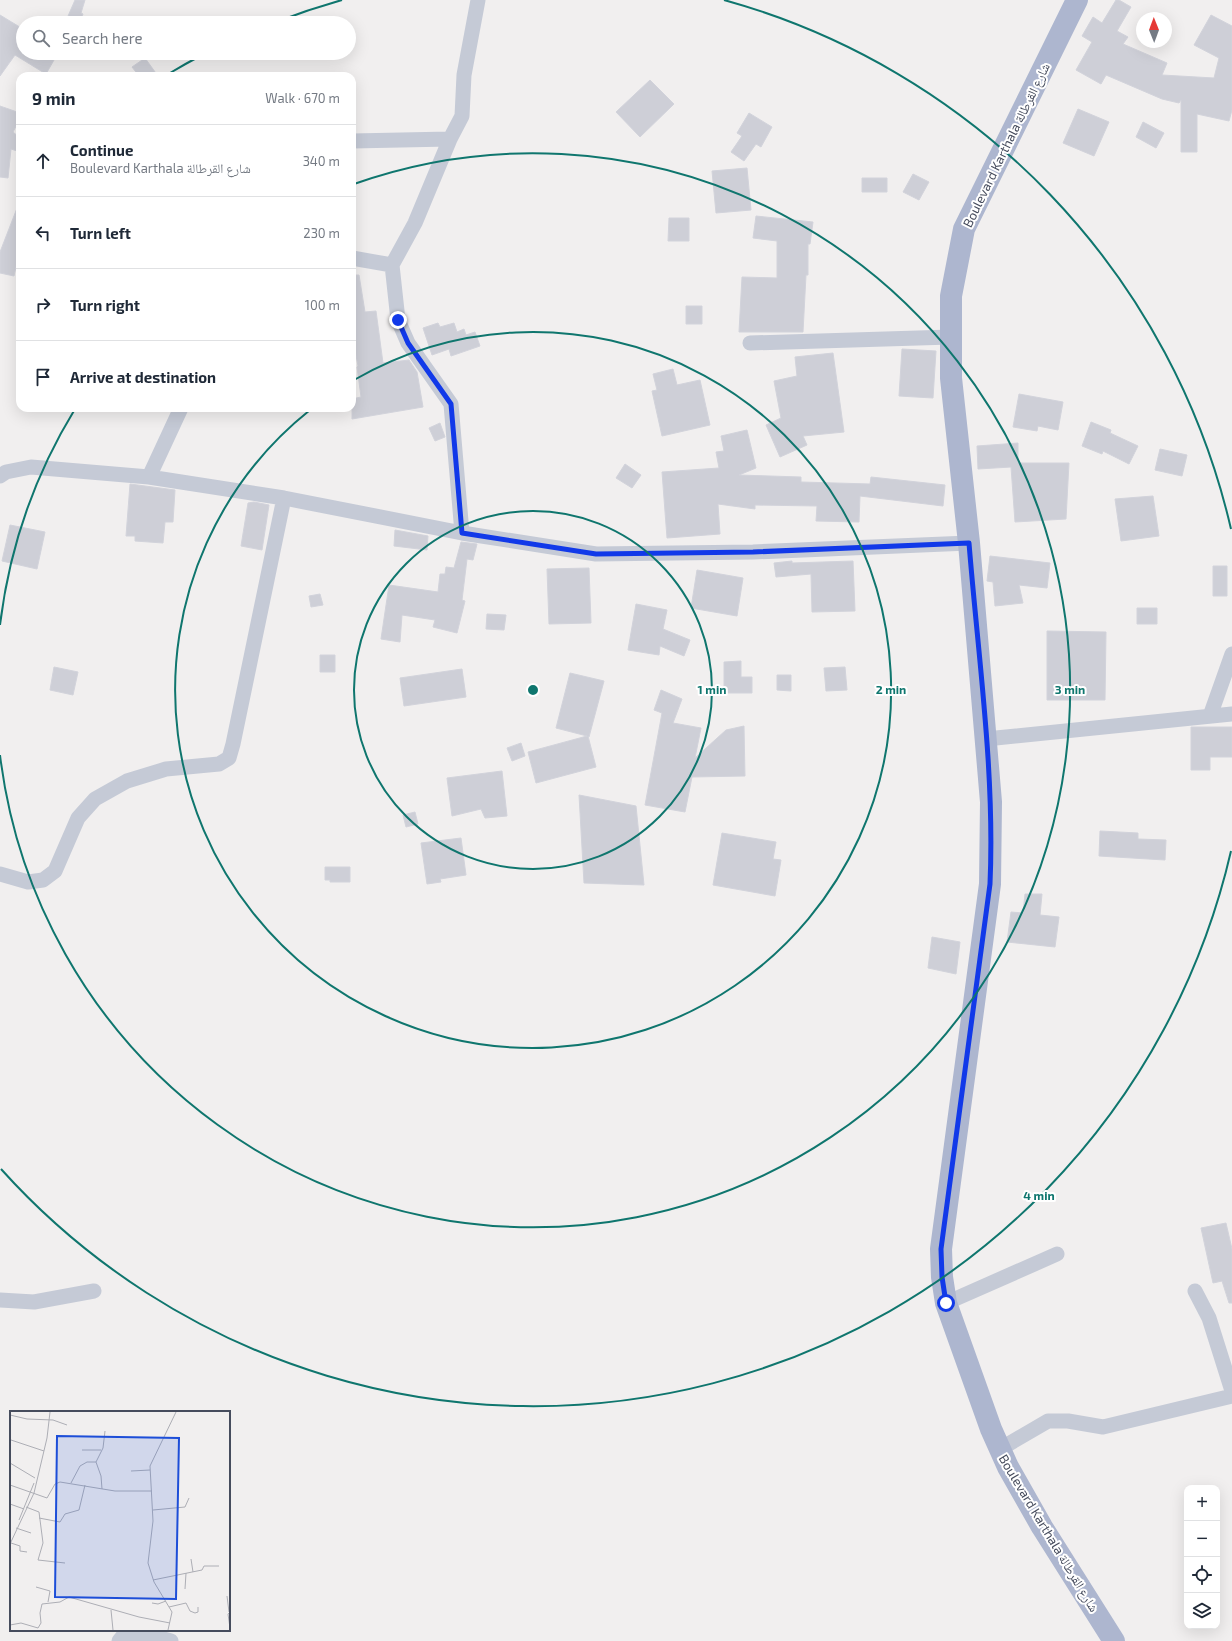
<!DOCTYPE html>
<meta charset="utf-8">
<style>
:root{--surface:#fff;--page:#f2f2f3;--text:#1f2937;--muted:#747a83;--line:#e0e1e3}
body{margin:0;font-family:"Exo 2","Noto Naskh Arabic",sans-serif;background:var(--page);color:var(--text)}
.controls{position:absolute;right:12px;bottom:12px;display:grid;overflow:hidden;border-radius:8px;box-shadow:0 4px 16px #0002}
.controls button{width:36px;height:36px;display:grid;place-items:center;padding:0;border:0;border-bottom:1px solid var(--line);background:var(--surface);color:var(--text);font:20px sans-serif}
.compass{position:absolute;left:1136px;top:12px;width:36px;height:36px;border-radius:50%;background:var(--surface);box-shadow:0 4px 16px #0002;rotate:359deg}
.stop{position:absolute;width:12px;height:12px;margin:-9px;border:3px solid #1139e9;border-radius:50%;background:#fff}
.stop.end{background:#1139e9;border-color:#fff;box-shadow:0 1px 4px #0008}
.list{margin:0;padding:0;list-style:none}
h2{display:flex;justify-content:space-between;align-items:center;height:52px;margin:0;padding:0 16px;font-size:17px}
h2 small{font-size:13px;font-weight:400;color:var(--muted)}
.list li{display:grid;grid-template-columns:26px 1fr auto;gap:12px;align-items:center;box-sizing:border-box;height:72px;padding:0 16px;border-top:1px solid var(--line)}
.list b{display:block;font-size:15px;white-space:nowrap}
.list p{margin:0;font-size:13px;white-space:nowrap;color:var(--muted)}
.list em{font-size:13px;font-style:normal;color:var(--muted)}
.icon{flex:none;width:22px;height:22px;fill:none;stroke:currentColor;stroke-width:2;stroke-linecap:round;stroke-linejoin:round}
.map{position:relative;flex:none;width:1232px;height:1641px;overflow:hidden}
.search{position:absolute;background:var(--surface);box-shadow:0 4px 16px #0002;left:16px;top:16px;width:340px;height:44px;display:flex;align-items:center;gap:10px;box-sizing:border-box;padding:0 14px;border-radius:22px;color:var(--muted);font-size:15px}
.panel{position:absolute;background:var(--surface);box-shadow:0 4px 16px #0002;left:16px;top:72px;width:340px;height:340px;border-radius:12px}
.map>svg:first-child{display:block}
</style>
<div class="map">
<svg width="1232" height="1641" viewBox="0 0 1232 1641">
<rect width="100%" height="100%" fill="#f1efef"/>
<path fill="#cecfd7" stroke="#d2d3db" d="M75,0h10l-4,13 2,1 -4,9h-14z
M1116,0h3l12,7 -14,24 11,6 -5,7 44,19 -5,12 52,3 5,-20 -25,-13 17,-30 21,11v84l-3,11 -32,-7v38h-16v-52l-2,3 -17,-4 -56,-24 -5,9 -25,-14 16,-28 -10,-6 11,-19 9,6z
M0,15l23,14v24h35l-12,21 -31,-19 -15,21z
M145,58l13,18h-19l-7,-9z
M650,80l24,24 -34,33 -24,-25z
M0,106l20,7v6l-7,13 7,6v14l-9,-3 -3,29 -8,-1z
M1078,109l31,13 -15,34 -31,-13z
M749,113l23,14 -11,20 -5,-3 -12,17 -13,-9 11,-16 -5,-3z
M1143,122l21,11 -8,15 -20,-11z
M747,168l4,42 -35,3 -4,-42z
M913,174l16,8 -10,18 -16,-8z
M862,178h25v14h-25z
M19,203l1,46 -6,27 -14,-3v-21z
M756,216l57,6 -3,22h-2v31h-2l-3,57h-64l3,-55 35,1v-37l-24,-3z
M669,218h20v23h-21z
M352,275h7l6,37 11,-1 7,52 26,-3 8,12 6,35 -71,12v-20l9,-2 -4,-30 1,-1 -6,-32z
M686,306h16v18h-16z
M438,323l2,4 14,-4 3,9 7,-3 2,6 9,-3 5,14 -29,10 -2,-7 -17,6 -9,-27z
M902,349l34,2 -3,47 -34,-2z
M833,353l11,79 -41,4 4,9 -27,12 -14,-32 15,-7 -7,-37 23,-5 -2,-19z
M673,369l4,16 23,-5 10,45 -48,11 -10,-45 5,-1 -4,-16z
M1019,394l44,8 -5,28 -20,-4 -1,5 -24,-4z
M1091,422l20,8 -1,3 28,13 -9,18 -26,-13 -1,3 -20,-8z
M440,423l5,14 -10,4 -6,-13z
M747,430l9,38 -17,7 62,2v5l69,2 1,-7 74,8 -2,21 -83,-10 -1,26 -43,-1 1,-15 -62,-1v4l-37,-5 2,30 -53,4 -5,-66 57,-4 -3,-16 8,-1 -3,-15z
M1018,443v20h51l-3,56 -51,3 -4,-55 -33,2 -1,-23z
M1160,449l27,6 -5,21 -27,-6z
M625,464l16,11 -9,13 -16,-10z
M130,484l45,6 -2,32h-8l-2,21 -28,-2v-5h-9z
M1153,496l6,40 -38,5 -6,-42z
M254,502l15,3 -7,45 -21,-4 7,-43z
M10,525l35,7 -8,37 -35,-8z
M395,530l33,6 -1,14 -33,-4z
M461,542l16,2 -4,16 -6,-1 -5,41 3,1 -8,32 -24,-6 2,-7 -33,-5 -2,27 -19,-3 8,-54 49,7 2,-18h5l1,-7 8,1z
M990,556l60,7 -3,25 -28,-3 4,18 -28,3 -2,-24 -6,-1z
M792,561v2l61,-2 2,50 -43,1 -1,-38 -35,3 -2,-14z
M1213,566h14v30h-14z
M589,568l2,55 -42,1 -2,-55z
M697,570l46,8 -6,38 -46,-8z
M320,594l3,11 -12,2 -2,-11z
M636,604l31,6 -4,19 27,11 -6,16 -24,-10 -1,9 -31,-5z
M1137,608h20v16h-20z
M487,614l19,1 -2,15 -18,-1z
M1047,631l59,1 -1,68h-58z
M320,655h15v17h-15z
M741,661v16h11v16h-28v-31z
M54,667l24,5 -5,23 -23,-5z
M845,667l2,23 -21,1 -2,-23z
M462,669l4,28 -62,9 -4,-28z
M570,673l34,8 -15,56 -1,-1 8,31 -60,16 -8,-31 59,-16 -31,-8z
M777,675h14v16l-14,-1z
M661,690l21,9 -9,24 28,5 -6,30 31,-28 18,-4 1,50 -53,1 -7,35 -40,-7 17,-92 -8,-3z
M1191,727h41v30h-22v13h-19z
M521,743l4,13 -13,5 -5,-13z
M502,771l5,45 -22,2 -4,-9 -29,7 -5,-38z
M579,795l57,11 8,79 -60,-2z
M415,812l3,12 -12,3 -3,-12z
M1100,831l38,2v6l28,1 -1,20 -66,-4z
M722,833l54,9 -3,17 8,1 -6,36 -62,-11z
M461,838l5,37 -26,4 1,3 -14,2 -6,-41z
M325,867h25v15h-20v-2h-5z
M1025,894h17l-2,21 19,2 -4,30 -48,-5 4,-30 12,1z
M932,937l28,5 -4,32 -28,-6z
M1226,1223l6,26v54h-3l-7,-22 -9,2 -12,-55z"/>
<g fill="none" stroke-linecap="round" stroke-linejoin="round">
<path stroke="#c5cad6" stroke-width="15" d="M352,141l98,-2
M352,258l40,7
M750,343l201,-6
M0,476l6,-4 25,-5 118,10 135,21 178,35 134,21 157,-2 216,-9
M149,477l32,-69
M462,533l-11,-129 -43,-61 -10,-23 -6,-55 23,-42 35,-84 12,-23 2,-41 14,-75
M1210,716l22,-62
M986,739l246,-25
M0,874l28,8 15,-2 12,-9 23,-53 17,-19 32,-18 39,-12 53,-5 10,-6 4,-14 51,-246
M1195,1291l14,27 23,73
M0,1300l34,2 60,-11
M946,1303l111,-49
M1000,1449l48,-28h20l35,6 129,-31
M119,1641l4,-5 26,-1 22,6"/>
<path stroke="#adb6cf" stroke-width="22" d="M1077,0l-113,229 -13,67v82l18,165 22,259 -1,82 -49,365 1,28 4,26 45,126 17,38 34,60 72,114"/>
</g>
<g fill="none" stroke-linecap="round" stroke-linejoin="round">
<path stroke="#1139e9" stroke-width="5" d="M398,320l10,23 43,61 11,129 134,21 157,-2 216,-9c9,113 26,228 21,341l-49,365 1,28 4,26"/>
</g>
<g fill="none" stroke="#0f766e" stroke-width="2">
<circle cx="533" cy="690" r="179"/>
<path d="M354 380A358 358 0 1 1 310 410"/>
<path d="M0 625A537 537 0 0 1 75 409M354 184A537 537 0 1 1 0 755"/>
<path d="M1231 851A716 716 0 0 1 1 1169M170 73A716 716 0 0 1 202 55M276 22A716 716 0 0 1 342 0M724 0A716 716 0 0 1 1231 529"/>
</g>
<g text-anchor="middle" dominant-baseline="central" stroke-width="4" stroke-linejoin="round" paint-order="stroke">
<g font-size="13" fill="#464c5d" stroke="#fff">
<text transform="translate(1006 145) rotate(-64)">Boulevard Karthala شارع القرطالة</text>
<text transform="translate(1049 1533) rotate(59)">Boulevard Karthala شارع القرطالة</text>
</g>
</g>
<g transform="translate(10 1411)">
<rect width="220" height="220" fill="#f1efef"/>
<path fill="none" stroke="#adaeb5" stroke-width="1" d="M0,4l17,4 26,1 14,5M1,29l33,11M72,39h19M0,52l25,15M121,60l19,-1M61,72l9,-17 7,-4h9M0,74l37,13 8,-14 5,-2 55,9h37M92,78l-1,-13 -5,-14 7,-14 2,-17M0,93l14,5M16,96l13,5 4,31 -5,17 27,3M143,99l32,-3 4,-9M29,107l21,4 5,-8 14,-4 6,-25M9,109l15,-37M6,117l15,5M1,132l9,3v5l7,1M0,133l24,-51 13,-55 3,-26M181,148l2,13M143,169l49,-10 2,-4h15M26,176l14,4 -2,11M175,178l1,-16M217,185l2,16M142,192l6,1 8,-3M159,196l17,-4 4,8 5,2 3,-1v-5M101,199l2,20M220,201l-2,2 2,14M0,214l11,-2 17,5 3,-5 -1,-10 2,-9 18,-2 9,-5 70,20 31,6M158,219l4,-18 -18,-30 -6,-19 5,-42 -3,-55 26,-54"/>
<path fill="#1d4ed8" fill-opacity="0.15" stroke="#1d4ed8" stroke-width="2" d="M47,25l122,2 -3,161 -121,-2z"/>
<rect width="220" height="220" fill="none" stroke="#464c5d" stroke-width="2"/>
</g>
<circle cx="533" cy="690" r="6" fill="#0f766e" stroke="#fff" stroke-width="2"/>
<g font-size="12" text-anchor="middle" font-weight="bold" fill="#0f766e" stroke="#fff" stroke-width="4" stroke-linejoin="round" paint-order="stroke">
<text x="712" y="694">1 min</text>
<text x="891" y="694">2 min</text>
<text x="1070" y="694">3 min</text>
<text x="1039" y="1200">4 min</text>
</g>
</svg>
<div class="controls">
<button>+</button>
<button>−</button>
<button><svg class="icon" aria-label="locate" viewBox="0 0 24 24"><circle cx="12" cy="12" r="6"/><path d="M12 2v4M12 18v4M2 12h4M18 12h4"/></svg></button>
<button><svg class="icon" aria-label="layers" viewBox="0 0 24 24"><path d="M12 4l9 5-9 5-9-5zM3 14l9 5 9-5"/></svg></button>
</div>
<svg class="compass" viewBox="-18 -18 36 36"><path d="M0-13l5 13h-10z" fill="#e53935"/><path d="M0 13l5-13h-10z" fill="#747a83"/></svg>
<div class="stop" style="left:946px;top:1303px"></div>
<div class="stop end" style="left:398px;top:320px"></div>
<div class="search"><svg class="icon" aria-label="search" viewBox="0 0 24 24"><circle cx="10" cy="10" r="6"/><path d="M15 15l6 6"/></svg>Search here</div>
<section class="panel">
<h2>9 min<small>Walk · 670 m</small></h2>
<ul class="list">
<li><svg class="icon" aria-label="ahead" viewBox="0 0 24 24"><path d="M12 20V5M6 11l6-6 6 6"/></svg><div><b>Continue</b><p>Boulevard Karthala شارع القرطالة</p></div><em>340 m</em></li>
<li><svg class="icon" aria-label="left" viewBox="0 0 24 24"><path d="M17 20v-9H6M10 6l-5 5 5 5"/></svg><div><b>Turn left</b></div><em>230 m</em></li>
<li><svg class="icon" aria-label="right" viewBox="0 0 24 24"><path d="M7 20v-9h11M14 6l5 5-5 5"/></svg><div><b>Turn right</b></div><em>100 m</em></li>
<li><svg class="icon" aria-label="arrive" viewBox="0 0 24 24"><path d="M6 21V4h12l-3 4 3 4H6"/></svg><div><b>Arrive at destination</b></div></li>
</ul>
</section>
</div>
